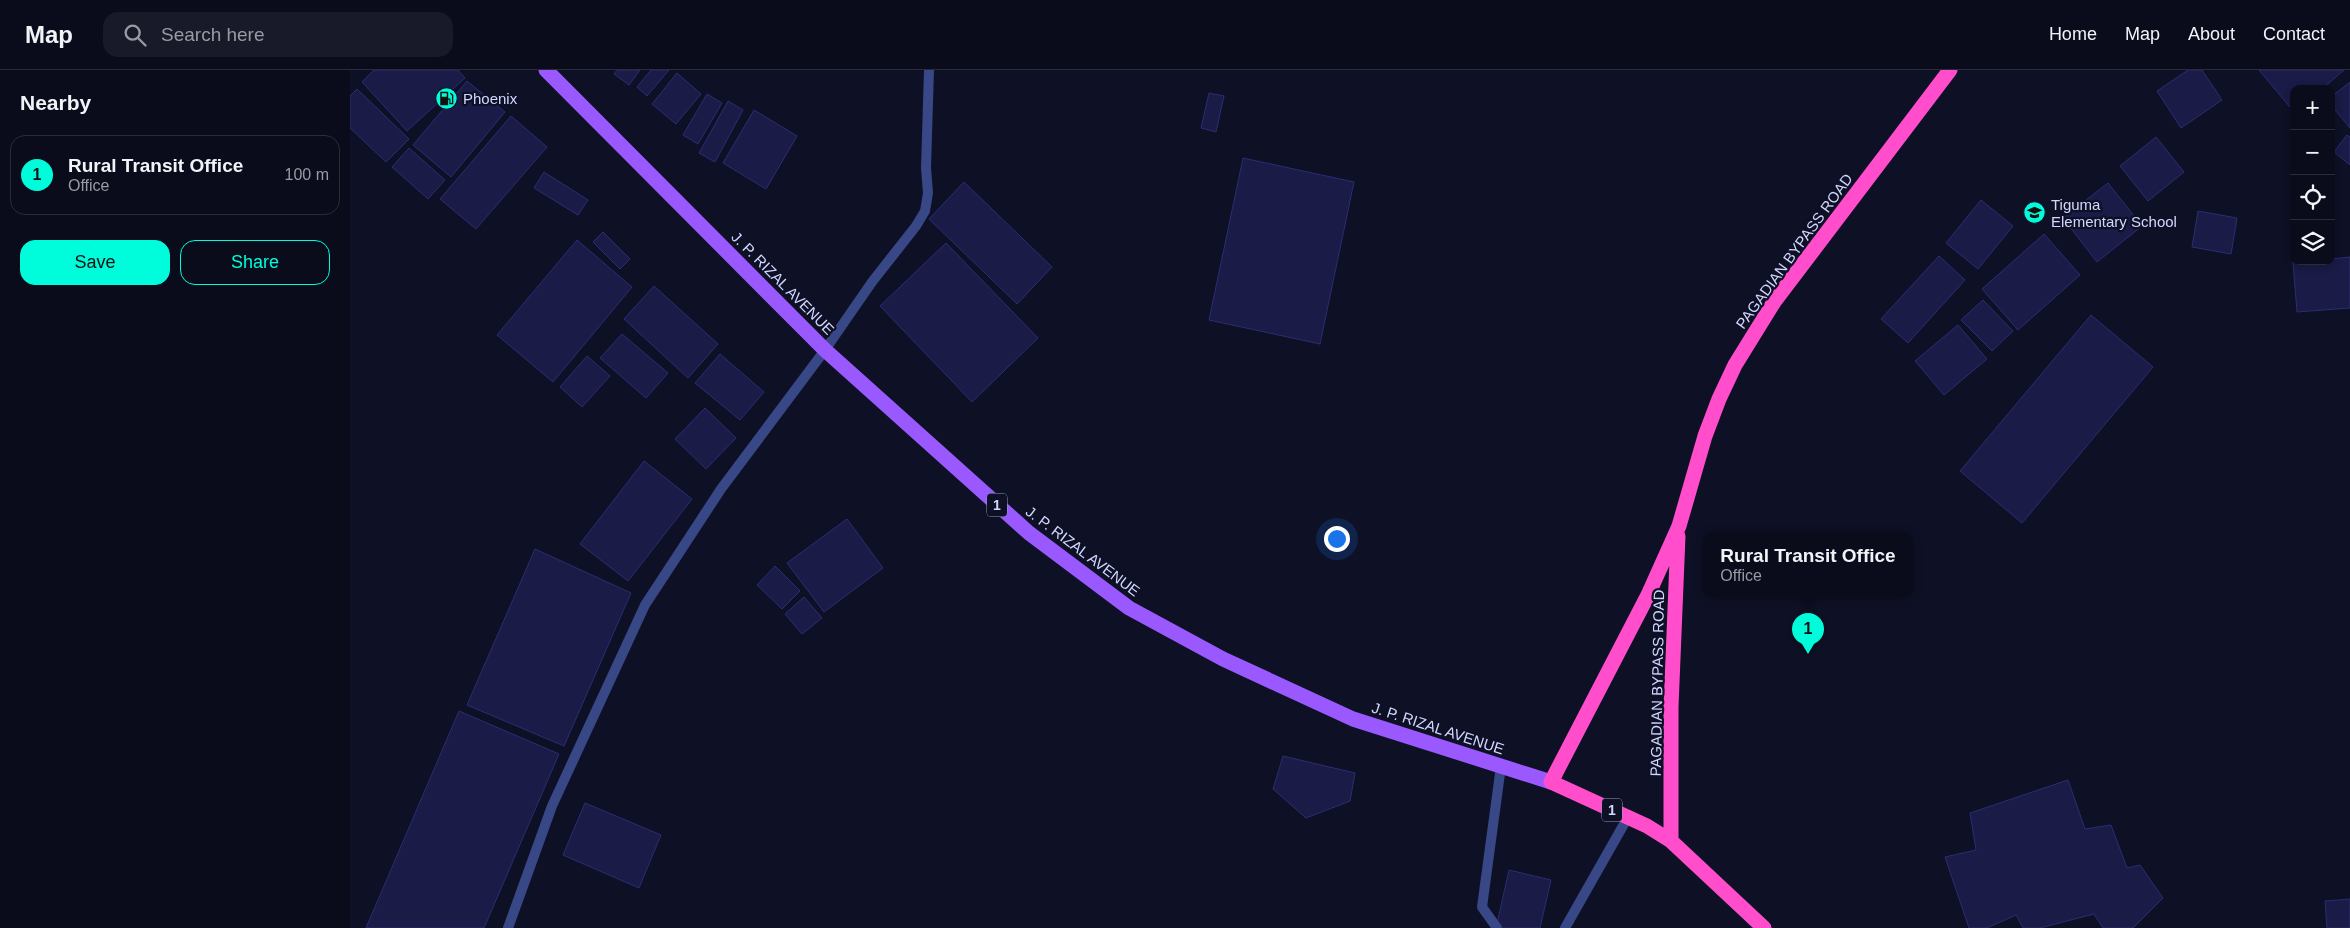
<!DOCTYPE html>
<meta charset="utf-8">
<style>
:root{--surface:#0a0c1c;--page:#181a29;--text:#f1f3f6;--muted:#999ba3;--line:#2a2c3b;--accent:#00fddb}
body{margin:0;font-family:Helvetica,sans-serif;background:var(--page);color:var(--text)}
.controls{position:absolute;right:15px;top:15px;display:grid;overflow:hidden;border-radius:10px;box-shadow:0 2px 8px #0003}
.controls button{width:45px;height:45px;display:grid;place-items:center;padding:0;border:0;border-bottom:1px solid var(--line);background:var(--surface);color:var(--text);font:25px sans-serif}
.you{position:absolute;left:986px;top:468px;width:18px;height:18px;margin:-12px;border:4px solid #fff;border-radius:50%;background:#1a73e8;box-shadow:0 0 0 8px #1a73e833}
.badge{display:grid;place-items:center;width:32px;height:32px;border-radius:50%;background:var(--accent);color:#111;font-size:16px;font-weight:700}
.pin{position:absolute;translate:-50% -41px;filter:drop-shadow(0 1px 2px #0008)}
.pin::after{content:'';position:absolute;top:26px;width:18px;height:15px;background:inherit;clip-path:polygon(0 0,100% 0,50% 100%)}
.popup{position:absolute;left:1353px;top:462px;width:210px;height:65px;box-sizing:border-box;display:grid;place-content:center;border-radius:10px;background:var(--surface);filter:drop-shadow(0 1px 4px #0005);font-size:16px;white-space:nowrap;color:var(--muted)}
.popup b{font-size:19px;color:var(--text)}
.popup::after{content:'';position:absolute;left:50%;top:100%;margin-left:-10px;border:10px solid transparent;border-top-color:var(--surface)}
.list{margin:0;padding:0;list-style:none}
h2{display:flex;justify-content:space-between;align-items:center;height:65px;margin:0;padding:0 20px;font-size:21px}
h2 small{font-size:16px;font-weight:400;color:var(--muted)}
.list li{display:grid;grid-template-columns:32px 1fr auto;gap:15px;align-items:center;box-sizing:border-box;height:80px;margin:0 10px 10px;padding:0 10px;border:1px solid var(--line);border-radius:15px}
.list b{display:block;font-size:19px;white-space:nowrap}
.list p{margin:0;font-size:16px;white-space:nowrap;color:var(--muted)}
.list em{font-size:16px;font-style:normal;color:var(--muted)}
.actions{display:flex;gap:10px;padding:15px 20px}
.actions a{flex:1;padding:11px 0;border:1px solid var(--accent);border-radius:15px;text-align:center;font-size:18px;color:var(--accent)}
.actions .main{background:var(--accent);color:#111}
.icon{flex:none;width:28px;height:28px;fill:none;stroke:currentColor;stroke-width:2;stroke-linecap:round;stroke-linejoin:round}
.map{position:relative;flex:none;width:2000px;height:858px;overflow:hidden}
header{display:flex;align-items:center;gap:30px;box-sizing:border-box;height:70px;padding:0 25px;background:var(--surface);border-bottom:1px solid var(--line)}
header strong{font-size:24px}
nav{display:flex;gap:28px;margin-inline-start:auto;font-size:18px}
.search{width:350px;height:45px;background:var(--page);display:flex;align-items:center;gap:12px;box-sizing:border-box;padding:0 18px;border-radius:15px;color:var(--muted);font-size:19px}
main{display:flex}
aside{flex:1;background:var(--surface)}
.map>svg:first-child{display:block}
</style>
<header>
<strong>Map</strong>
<div class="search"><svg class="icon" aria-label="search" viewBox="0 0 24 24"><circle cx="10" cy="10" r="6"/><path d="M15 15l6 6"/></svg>Search here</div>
<nav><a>Home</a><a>Map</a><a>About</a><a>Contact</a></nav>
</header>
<main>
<aside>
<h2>Nearby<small></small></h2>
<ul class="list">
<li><span class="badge">1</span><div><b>Rural Transit Office</b><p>Office</p></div><em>100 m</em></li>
</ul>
<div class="actions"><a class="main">Save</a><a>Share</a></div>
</aside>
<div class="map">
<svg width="2000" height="858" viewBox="0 0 2000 858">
<rect width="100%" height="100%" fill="#0e1025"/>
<path fill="#1a1b46" stroke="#2b2e73" d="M24,0h84l7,8 -58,53 -45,-49z
M267,0h23l-11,15 -15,-11z
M301,0h18l-22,26 -10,-9z
M1838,0h14l20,30 -41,28 -24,-37z
M1909,0h85l-22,19h-28v23z
M327,3l24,21 -25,30 -24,-20z
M117,11l38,31 -54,65 -38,-32z
M2000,12v46l-19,-23v-8z
M7,19l52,50 -23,23 -36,-34v-32z
M859,23l15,3 -8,36 -15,-4z
M357,24l15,9 -24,41 -15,-9z
M378,31l15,9 -28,52 -16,-9z
M404,40l43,26 -31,53 -43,-26z
M161,46l36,31 -71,82 -36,-30z
M1997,65l3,2v28l-16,-13z
M1806,67l28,35 -36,29 -28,-35z
M59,78l36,32 -17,19 -36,-32z
M893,88l111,24 -34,162 -111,-24z
M194,102l44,28 -10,15 -44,-27z
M614,112l88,85 -35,37 -88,-85z
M1758,113l34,43 -45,36 -34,-44z
M1631,130l32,26 -35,43 -32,-26z
M1848,141l39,7 -6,36 -39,-7z
M253,162l27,27 -10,10 -27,-27z
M1694,164l36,41 -62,55 -36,-41z
M227,170l55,47 -79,95 -56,-47z
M596,173l92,95 -66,64 -92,-96z
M1589,186l26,24 -57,63 -27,-24z
M2000,187v51l-53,4 -4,-50 38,-1v-2z
M304,216l64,58 -30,34 -64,-59z
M1633,230l30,31 -21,20 -31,-31z
M1741,245l62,52 -131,156 -62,-52z
M1608,255l29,34 -43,36 -29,-34z
M272,264l46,39 -22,25 -46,-40z
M370,284l44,38 -24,28 -45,-37z
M237,286l23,20 -28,31 -22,-20z
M355,338l31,30 -30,31 -31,-30z
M294,391l48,38 -64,82 -48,-37z
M497,449l36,49 -59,44 -37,-49z
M185,479l96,44 -67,153 -97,-41z
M425,496l25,25 -18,18 -25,-24z
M454,527l18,21 -20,16 -17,-20z
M109,641l100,43 -75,174h-118z
M933,686l72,17 -5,28 -44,17 -33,-29z
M1718,710l17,49 26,-4 16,43 13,-3 23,33 -30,30h-30l-9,-14 -54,14h-17l-7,-13 -29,13h-18l-24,-71 31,-7 -6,-37z
M235,733l76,32 -22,53 -76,-33z
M1159,800l42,10 -11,48h-44z
M2000,829v29h-23l-2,-27z"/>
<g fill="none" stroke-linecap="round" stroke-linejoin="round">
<path stroke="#384785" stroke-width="10" d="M475,280l47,-68 44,-56 9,-15 3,-18 -2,-25 3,-98
M1147,858l-15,-21 19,-141
M1215,858l63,-111"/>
<path stroke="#384785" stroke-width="10" d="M158,858l44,-122 93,-201 76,-116 104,-139"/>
<path stroke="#9a59ff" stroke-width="15" d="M196,0l279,280 204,183 100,75 94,51 130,60 198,63"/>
<path stroke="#ff4dcc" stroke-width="15" d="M1321,771v-134l7,-171
M1414,858l-93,-87 -24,-15 -96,-44 97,-187 31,-69 26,-90 14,-37 16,-34 39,-63 176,-232"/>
</g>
<defs>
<symbol id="fuel-disc" viewBox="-11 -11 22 22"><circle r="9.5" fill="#00fddb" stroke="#0e1025"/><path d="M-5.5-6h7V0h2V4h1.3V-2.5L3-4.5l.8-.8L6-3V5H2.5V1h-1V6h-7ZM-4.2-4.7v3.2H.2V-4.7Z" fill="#111"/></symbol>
<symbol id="school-disc" viewBox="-11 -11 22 22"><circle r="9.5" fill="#00fddb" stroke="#0e1025"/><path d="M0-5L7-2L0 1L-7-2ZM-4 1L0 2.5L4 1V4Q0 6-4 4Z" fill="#111"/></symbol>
</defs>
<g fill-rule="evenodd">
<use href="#fuel-disc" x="84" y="16" width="25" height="25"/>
<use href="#school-disc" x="1672" y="130" width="25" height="25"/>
</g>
<g text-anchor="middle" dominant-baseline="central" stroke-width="4.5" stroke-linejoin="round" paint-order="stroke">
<g fill="#0e1025" stroke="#979bbe" stroke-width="1">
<rect x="637" y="423.5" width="20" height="23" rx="4"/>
<rect x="1252" y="728.5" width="20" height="23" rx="4"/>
</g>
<g font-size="14" font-weight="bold" fill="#d2d7ff">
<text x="647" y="435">1</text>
<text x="1262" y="740">1</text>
</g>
<g font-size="15" fill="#d2d7ff" stroke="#0e1025" text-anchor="start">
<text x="113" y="28">Phoenix</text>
<text x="1701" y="134">Tiguma<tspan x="1701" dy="17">Elementary School</tspan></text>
</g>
<g font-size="15" fill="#d2d7ff" stroke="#0e1025">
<text transform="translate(1444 181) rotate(-54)">PAGADIAN BYPASS ROAD</text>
<text transform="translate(433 213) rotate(45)">J. P. RIZAL AVENUE</text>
<text transform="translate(733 481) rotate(37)">J. P. RIZAL AVENUE</text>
<text transform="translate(1307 613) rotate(-89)">PAGADIAN BYPASS ROAD</text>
<text transform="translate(1088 658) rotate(18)">J. P. RIZAL AVENUE</text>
</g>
</g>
</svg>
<div class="controls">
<button>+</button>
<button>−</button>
<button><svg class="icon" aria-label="locate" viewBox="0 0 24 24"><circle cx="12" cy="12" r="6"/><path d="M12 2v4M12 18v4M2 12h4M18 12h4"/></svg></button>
<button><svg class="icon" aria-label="layers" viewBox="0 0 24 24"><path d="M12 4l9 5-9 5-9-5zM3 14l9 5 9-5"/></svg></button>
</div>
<div class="you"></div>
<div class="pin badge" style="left:1458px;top:584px">1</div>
<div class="popup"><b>Rural Transit Office</b>Office</div>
</div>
</main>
